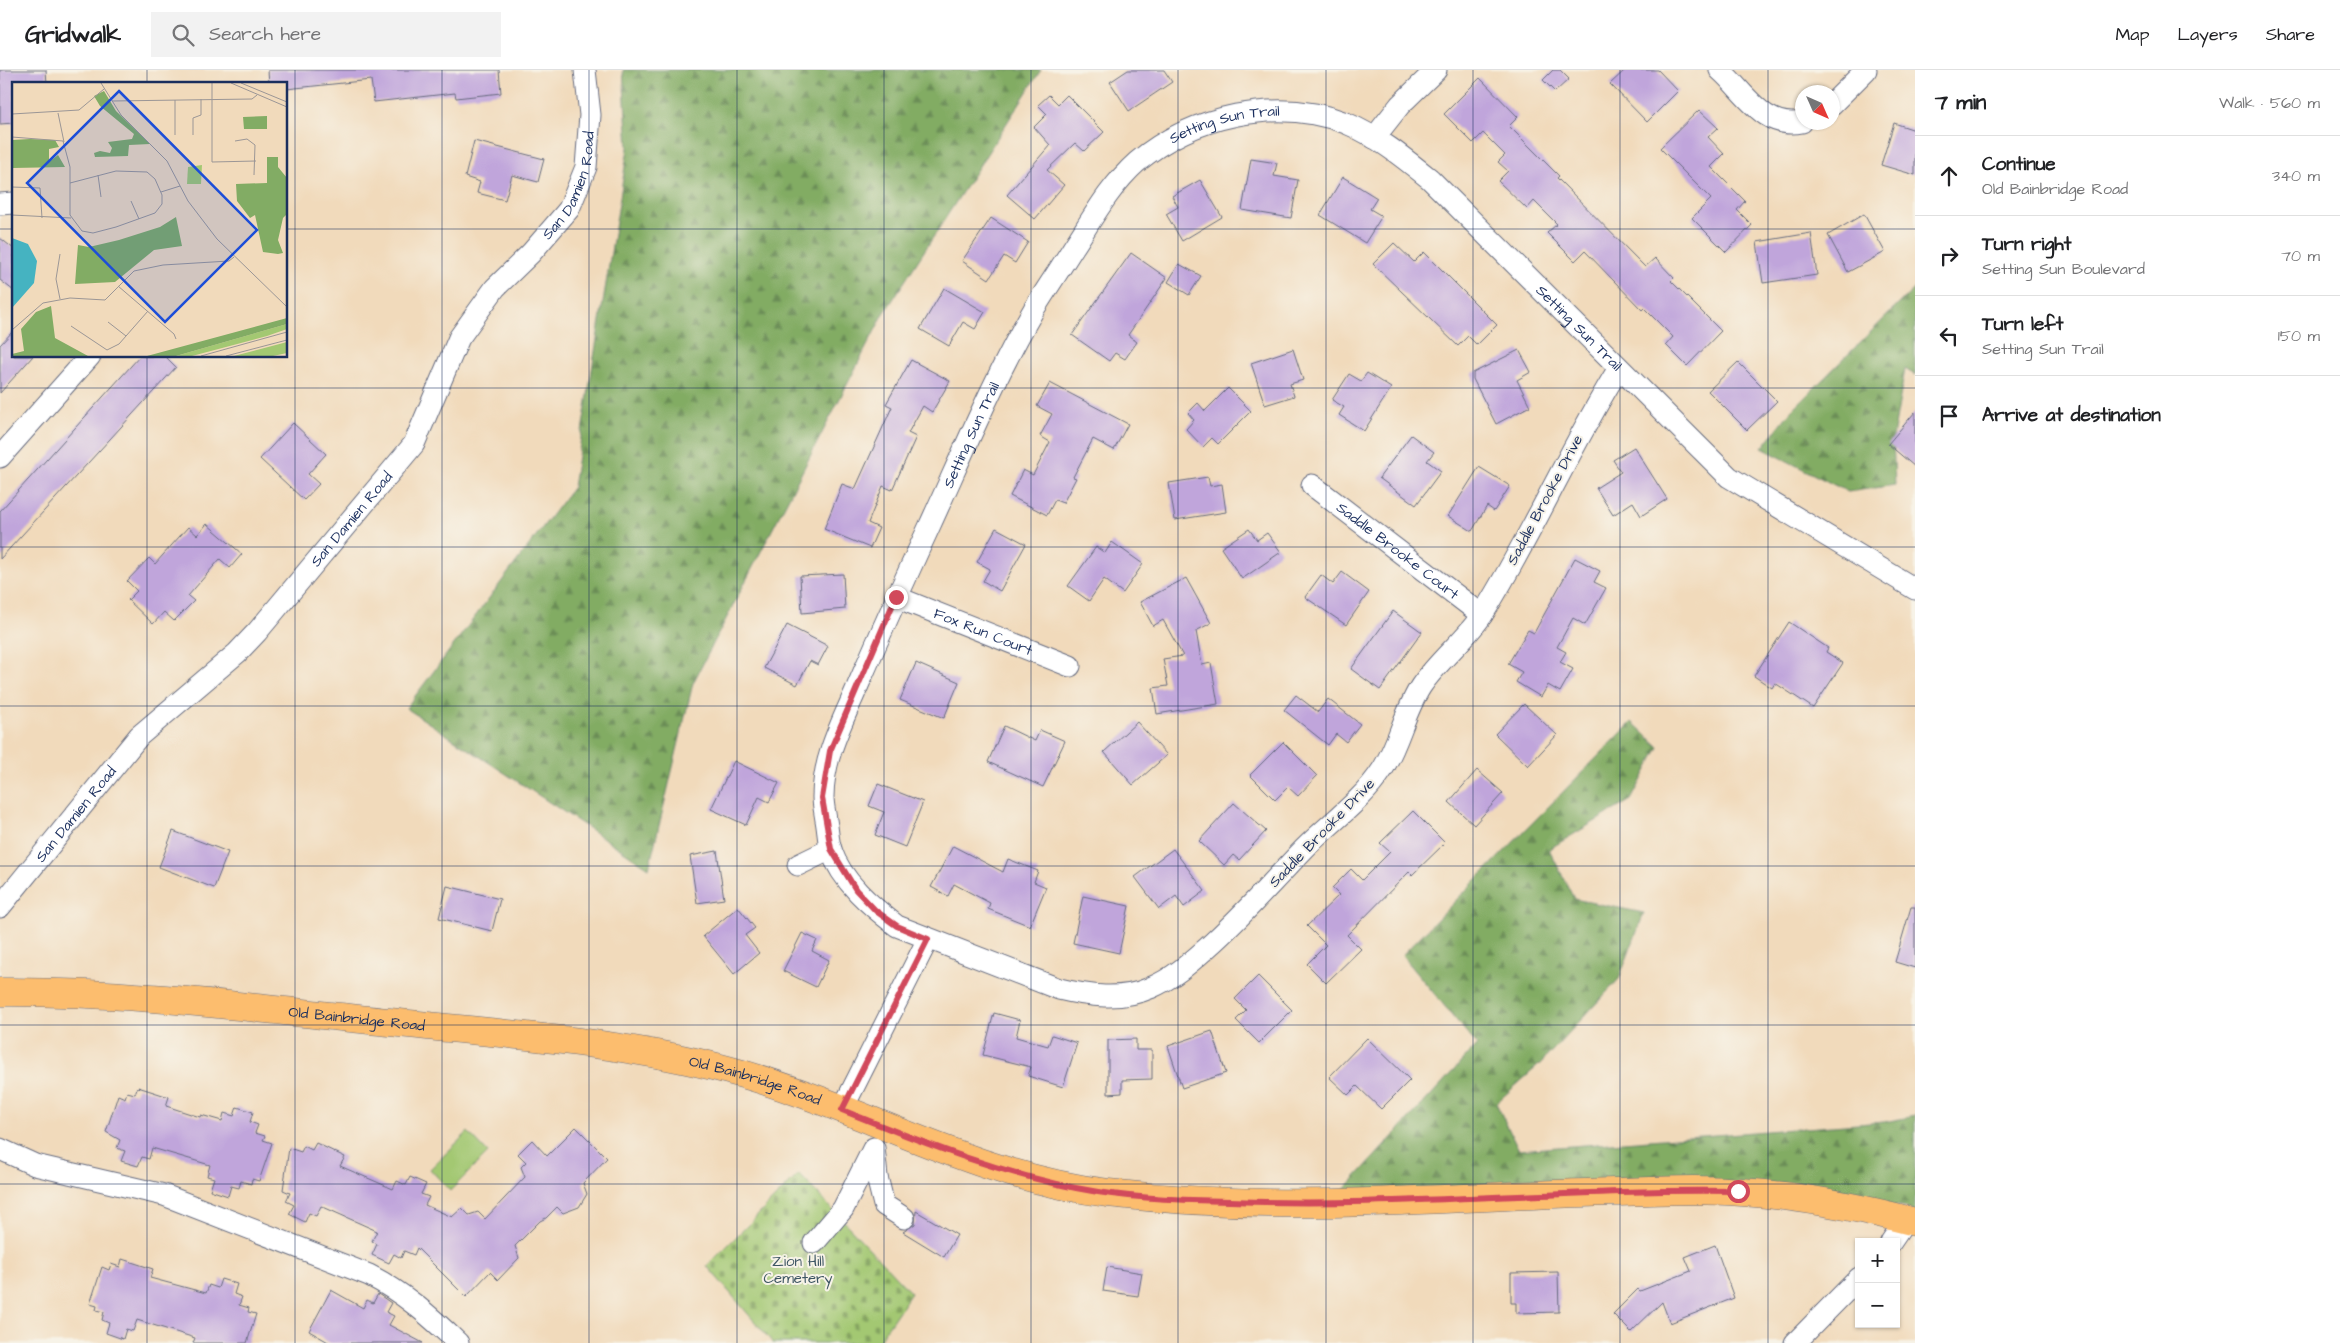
<!DOCTYPE html>
<meta charset="utf-8">
<style>
:root{--surface:#fff;--page:#f2f2f2;--text:#202124;--muted:#757577;--line:#e0e0e0}
body{margin:0;font-family:"Architects Daughter",sans-serif;background:var(--page);color:var(--text)}
.controls{position:absolute;right:15px;bottom:15px;display:grid;overflow:hidden;border-radius:0px;box-shadow:0 1px 4px #0004}
.controls button{width:45px;height:45px;display:grid;place-items:center;padding:0;border:0;border-bottom:1px solid var(--line);background:var(--surface);color:var(--text);font:25px sans-serif}
.compass{position:absolute;left:1795px;top:15px;width:45px;height:45px;border-radius:50%;background:var(--surface);box-shadow:0 1px 4px #0004;rotate:135deg}
.stop{position:absolute;width:15px;height:15px;margin:-11px;border:4px solid #d1495b;border-radius:50%;background:#fff}
.stop.end{background:#d1495b;border-color:#fff;box-shadow:0 1px 5px #0008}
.list{margin:0;padding:0;list-style:none}
h2{display:flex;justify-content:space-between;align-items:center;height:65px;margin:0;padding:0 20px;font-size:21px}
h2 small{font-size:16px;font-weight:400;color:var(--muted)}
.list li{display:grid;grid-template-columns:32px 1fr auto;gap:15px;align-items:center;box-sizing:border-box;height:80px;padding:0 20px;border-top:1px solid var(--line)}
.list b{display:block;font-size:19px;white-space:nowrap}
.list p{margin:0;font-size:16px;white-space:nowrap;color:var(--muted)}
.list em{font-size:16px;font-style:normal;color:var(--muted)}
.icon{flex:none;width:28px;height:28px;fill:none;stroke:currentColor;stroke-width:2;stroke-linecap:round;stroke-linejoin:round}
.map{position:relative;flex:none;width:1915px;height:1273px;overflow:hidden}
header{display:flex;align-items:center;gap:30px;box-sizing:border-box;height:70px;padding:0 25px;background:var(--surface);border-bottom:1px solid var(--line)}
header strong{font-size:24px}
nav{display:flex;gap:28px;margin-inline-start:auto;font-size:18px}
.search{width:350px;height:45px;background:var(--page);display:flex;align-items:center;gap:12px;box-sizing:border-box;padding:0 18px;border-radius:0px;color:var(--muted);font-size:19px}
main{display:flex}
aside{flex:1;background:var(--surface)}
.map>svg:first-child{display:block}
</style>
<header>
<strong>Gridwalk</strong>
<div class="search"><svg class="icon" aria-label="search" viewBox="0 0 24 24"><circle cx="10" cy="10" r="6"/><path d="M15 15l6 6"/></svg>Search here</div>
<nav><a>Map</a><a>Layers</a><a>Share</a></nav>
</header>
<main>
<div class="map">
<svg width="1915" height="1273" viewBox="0 0 1915 1273">
<defs>
<pattern id="forest-firs" width="22" height="20" patternUnits="userSpaceOnUse" patternTransform="scale(1.25)"><rect width="22" height="20" fill="#82ac64"/><path d="M5 1l3.5 6h-7zM16 11l3.5 6h-7z" fill="#6a8c56"/></pattern>
<pattern id="cemetery-stones" width="16" height="16" patternUnits="userSpaceOnUse" patternTransform="scale(1.25)"><rect width="16" height="16" fill="#a3c872"/><path d="M2 7V4a2 2 0 0 1 4 0v3zM10 15v-3a2 2 0 0 1 4 0v3z" fill="#84a361"/></pattern>
</defs>
<rect width="100%" height="100%" fill="#f7f3e8"/>
<filter id="ink" filterUnits="userSpaceOnUse"><feTurbulence type="fractalNoise" baseFrequency=".02" numOctaves="2"/><feDisplacementMap in="SourceGraphic" scale="10" xChannelSelector="R" yChannelSelector="G"/><feConvolveMatrix kernelMatrix="1 2 1 2 8 2 1 2 1" color-interpolation-filters="sRGB"/></filter>
<filter id="wash" filterUnits="userSpaceOnUse"><feTurbulence type="fractalNoise" baseFrequency=".0096" numOctaves="4" result="noise"/><feDisplacementMap in="SourceGraphic" scale="20" xChannelSelector="R" yChannelSelector="G"/><feGaussianBlur stdDeviation="1.12" result="paint"/><feColorMatrix in="noise" values="0 0 0 0 0 0 0 0 0 0 0 0 0 0 0 0 0 1.4 0 .05"/><feComposite in="paint" operator="in"/></filter>
<g filter="url(#wash)">
<rect width="100%" height="100%" fill="#f1dabb"/>
<path fill="#a3c872" stroke="#5f7c68" d="M468,1062l20,21 -38,38 -20,-22z"/>
<path fill="url(#forest-firs)" stroke="#4e6e61" d="M623,0h418l-158,245 -190,368 -44,185 -243,-160 167,-221 55,-339z
M1915,218v87l-10,-6 -12,68 2,48 -47,7 -86,-44 29,-37z
M1632,652l27,25 -28,53 -82,49 25,50 70,14 -25,66 -80,86 -43,38 23,47 365,-28 31,-6v97l-13,-7 -561,-13 136,-148 -75,-90z"/>
<path fill="url(#cemetery-stones)" stroke="#5f7c68" d="M799,1104l112,119 -34,50h-104l-66,-77z"/>
<g id="blocks">
<path fill="#c0a5db" d="M0,0h46l1,14h-33v39l-14,1z
M268,0h231l2,23 -45,5 -1,-5 -81,9 -3,-22 -85,9v-5h-17z
M1128,0h36l8,12 -43,29 -19,-29z
M1553,0h7l9,9 -14,13 -12,-12z
M1625,0h33l20,21 -31,31 -37,-38z
M1480,8l38,39 -9,9 50,50 -2,2 88,89 10,-9 19,20 -3,3 50,50 -34,35 -21,-21 7,-8 -29,-29 -2,2 -57,-59 -10,10 -28,-28 10,-9 -23,-23 -7,8 -29,-28 10,-10 -10,-9 7,-7 -22,-22 -10,10 -29,-29z
M1049,25l9,9 9,-9 37,37 -20,19 -9,-8 -28,27 17,15 -29,34 -28,-24 43,-50 -16,-18 13,-13 -9,-9z
M1699,40l19,18 -10,9 16,17 -13,13 34,34 -8,9 15,15 -26,27 -34,-34 19,-19 -51,-51z
M1894,53l21,7v45l-34,-10z
M474,71l70,18 -6,23 -26,-7 -7,25 -28,-7 3,-11 -15,-5z
M1251,89l26,4 -3,13 24,4 -7,38 -49,-8z
M1343,107l34,21 -7,11 12,7 -17,27 -45,-28z
M1200,110l22,37 -40,24 -16,-27 12,-7 -6,-11z
M1864,144l21,38 -37,20 -20,-37z
M991,148l37,24 -13,21 -11,-7 -15,23 -27,-18z
M1811,163l6,42 -54,8 -6,-41z
M0,168l14,11v42l-14,-11z
M1394,173l20,19 10,-10 73,73 -20,20 -9,-9 -10,10 -85,-82z
M1131,183l36,25 -39,57 9,7 -12,17 -10,-6 -6,8 -37,-26z
M1179,194l22,12 -12,19 -21,-13z
M944,218l41,24 -10,17 -12,-7 -14,24 -29,-17z
M14,260v26h19l-33,37v-48z
M1293,279l10,31 -13,4 4,12 -29,9 -14,-42z
M1519,280l12,22 -14,8 13,26 -34,18 -23,-45v-6z
M140,286h25l11,11 -176,192v-48z
M911,290l39,21 -18,31 -9,-6 -15,27 8,4 -24,53 -9,-4 -15,37 11,5 -9,20 -46,-19 18,-45 13,5 37,-82 -6,-3z
M1738,292l39,39 -30,29 -39,-39z
M1367,303l24,15 -27,43 -25,-16 5,-8 -12,-7 17,-26 12,7z
M1050,313l78,41 -14,26 -21,-11 -20,38 3,1 -13,25 -8,-3 -8,15 -37,-19 13,-26 10,5 17,-33 -10,-6 12,-22 -15,-8z
M1228,318l23,23 -33,33 -6,-6 -9,9 -17,-18 8,-9 -6,-7 10,-10 7,8z
M1915,342v55l-27,-23z
M293,353l33,31 -18,20 11,10 -15,16 -44,-41z
M1411,365l23,17 -7,9 14,10 -25,34 -37,-27z
M1634,377l33,52 -26,17 -8,-14 -20,13 -17,-27 25,-16 -8,-12z
M1479,397l31,19 -16,25 -7,-5 -15,25 -24,-15z
M1208,407l2,9 12,-2 4,28 -51,8 -6,-37z
M207,454l35,30 -12,14 -10,-9 -32,37 6,5 -20,20 -10,-9 -11,12 -25,-24 9,-9 -10,-10 22,-23 6,6 33,-37 9,8z
M996,458l30,16 -26,47 -17,-10 7,-12 -13,-7z
M1249,459l8,11 10,-7 14,19 -39,27 -21,-31z
M1112,472l31,22 -20,29 -19,-14 -15,22 -21,-15 28,-39 9,6z
M1575,488l25,13 -6,11 12,6 -21,37 -12,-7 -16,29 9,5 -6,10 13,7 -13,23 -12,-7 -7,12 -25,-15 6,-10 -14,-8 20,-34 6,3z
M1342,502l27,20 -23,33 -41,-28 16,-22 12,9z
M843,504l2,35 -43,4 -2,-37z
M1186,508l25,45 -15,8 6,34 9,-2 7,41 -61,10 -4,-26 15,-2 -5,-27 20,-3 -20,-36 -10,6 -13,-24z
M1393,541l29,21 -42,58 -29,-21z
M1789,552l39,26 -2,4 17,11 -30,45 -38,-25 -3,5 -18,-12z
M787,555l41,21 -10,19 -8,-4 -13,24 -33,-17z
M916,593l43,19 -15,36 -44,-18z
M1296,625l22,17 10,-13 32,25 -14,18 -10,-8 -8,11 -44,-35z
M1524,634l33,31 -29,31 -33,-32z
M1137,652l30,33 -34,30 -29,-33z
M1004,656l31,15 5,-11 25,11 -22,46 -55,-25z
M1283,672l34,34 -19,20 -10,-9 -13,13 -25,-25z
M734,691l45,22 -10,19 -10,-5 -13,28 -35,-16z
M1477,700l26,23 -29,32 -25,-23z
M878,714l45,18 -18,45 -30,-12 9,-23 -15,-6z
M1234,733l32,28 -27,29 -6,-5 -9,10 -25,-24z
M1413,741l32,32 -33,32 -3,-3 -62,63 14,14 -35,34 -19,-19 19,-19 -19,-19 32,-31 -7,-7 19,-19 11,11 28,-28 -10,-9z
M173,761l55,21 -14,36 -55,-21z
M953,776l50,26 5,-13 30,12 -4,11 12,5 -16,39 -42,-17 2,-6 -36,-19 -6,12 -17,-9z
M1173,779l32,42 -21,16 -8,-11 -17,13 -24,-32z
M717,781l7,48 -27,4 -7,-47z
M447,816l53,13 -8,32 -53,-13z
M1083,826l46,10 -10,47 -46,-10z
M738,837l17,21 -10,7 14,18 -25,21 -31,-38z
M1911,837h4v61l-20,-6z
M802,863l15,7 -5,11 17,9 -13,27 -33,-16z
M1258,906l34,34 -33,33 -23,-23 10,-10 -11,-11z
M994,943l26,7 -4,17 32,9 4,-11 25,8 -14,44 -35,-11 3,-9 -48,-12z
M1212,961l14,42 -44,15 -14,-42z
M1367,968l43,42 -29,29 -24,-23 -9,9 -19,-18z
M1136,969v11h16v29l-30,1v13l-14,1v-54z
M138,1017l31,10 -3,9 34,11 1,-2 21,6 2,-8 10,3 3,-9 16,5 -3,10 8,3 -3,8 10,3 -2,4 9,3 -13,38 -7,-2 -1,5 -10,-3 -2,7 -8,-2 -3,10 -18,-6 4,-12 -7,-2 3,-11 -58,-17 -3,11 -7,-2 -4,9 -17,-5 4,-10 -8,-3 3,-8 -14,-8 12,-37 7,3 2,-6 8,2z
M576,1057l31,31 -24,25 4,11 -8,13 -16,6 -6,-6 -11,11 -6,3 -25,25 4,12 -21,22 -8,-8 -24,25 -49,-49 -3,7 -10,-4 -3,7 -7,-4 -5,9 -17,-8 5,-11 -5,-3 5,-10 -56,-25 -5,10 -7,-3 -4,9 -16,-8 5,-9 -8,-4 4,-8 -7,-3 6,-42 12,4 3,-6 8,4 4,-7 29,14 -5,9 53,23 4,-8 9,4 4,-8 16,7 -5,10 8,3 -4,8 27,12 10,-9 7,7 9,-3 7,7 40,-42 -4,-10 5,-5 -8,-8 14,-14 15,16z
M916,1141l41,24 -13,22 -41,-25 12,-8z
M1715,1175l19,53 -64,25 -8,-21 -31,30 -18,-18 25,-25 2,2 51,-20 -6,-14z
M122,1189l31,10 -3,9 56,15 3,-8 9,3 3,-9 16,5 -3,10 8,3 -3,8 10,3 -1,4 8,2 -9,29h-54l2,-5 -58,-18 -4,11 -7,-2 -3,10 -17,-6 3,-10 -7,-3 2,-8 -8,-2 1,-4 -7,-2 12,-37 7,3 2,-6 9,3z
M1107,1197l35,6 -4,23 -35,-5z
M1558,1202l1,40 -43,1v-10h-5v-30z
M331,1220l32,18 4,-8 6,3 5,-9 13,9 -5,9 8,4 -5,9 34,18h-93l-21,-12z"/>
</g>
</g>
<g filter="url(#ink)">
<use href="#blocks" fill-opacity="0" stroke="#666b7f" stroke-width="1"/>
<g fill="none" stroke-linecap="round" stroke-linejoin="round">
<defs>
<g id="minor">
<path d="M1720,0c26,23 44,60 82,52"/>
<path d="M1832,34l34,-34"/>
<path d="M1374,68l26,-33 36,-35"/>
<path d="M0,134l14,-1"/>
<path id="s1" d="M1619,298c-49,79 -86,165 -135,244 -16,26 -45,47 -63,74 -17,26 -22,58 -39,84 -20,31 -52,53 -78,79 -32,33 -62,68 -96,98 -18,16 -36,32 -58,41 -29,13 -62,8 -91,1l-162,-63c-26,-20 -55,-44 -66,-76 -3,-9 -3,-20 -5,-30 -1,-7 -3,-16 -3,-23 0,-41 21,-78 36,-114 23,-53 47,-106 71,-158 33,-72 64,-147 104,-216 13,-21 26,-40 39,-61 19,-29 37,-62 64,-86 55,-46 140,-66 209,-39 31,13 58,35 84,56l299,298 186,112"/>
<path d="M0,387l90,-101"/>
<path id="s2" d="M1312,415l170,130"/>
<path id="s3" d="M896,527l174,69"/>
<path d="M798,795l33,-16"/>
<path id="s4" d="M0,837l139,-171 98,-83 20,-21 157,-188 45,-106 36,-50 36,-35 38,-44 17,-42 4,-52 -5,-45"/>
<path d="M842,1040l86,-171"/>
<path d="M874,1078l3,29 7,28 20,13"/>
<path d="M0,1079l35,16 129,30 205,80c35,18 61,41 89,68"/>
<path d="M1891,1172l15,-22"/>
<path d="M814,1173l29,-34 30,-60"/>
<path d="M1795,1273l64,-65"/>
</g>
<g id="major">
<path id="s5" d="M0,922c130,-1 260,17 389,30 112,12 230,19 339,48 129,34 244,107 380,123 87,10 176,12 263,9 82,-3 163,-8 244,-10 42,-1 85,-4 127,0 59,4 116,15 173,30"/>
</g>
</defs>
<use href="#minor" stroke="#666b7f" stroke-width="23"/>
<use href="#major" stroke="#666b7f" stroke-width="29"/>
<use href="#minor" stroke="#fff" stroke-width="21"/>
<use href="#major" stroke="#fcbd6e" stroke-width="28"/>
</g>
</g>
<g fill="none" stroke-linecap="round" stroke-linejoin="round" filter="url(#ink)">
<path stroke="#d1495b" stroke-width="6" d="M896,527l-66,154 -8,47 9,51 25,41 20,21 21,15 31,13 -86,171c84,34 166,67 256,82 44,7 88,8 132,9 170,7 339,-13 508,-10"/>
</g>
<path fill="none" stroke="#1b2f5e" stroke-width="1" stroke-opacity="0.55" d="M147,0v14M295,0v1273M442,0v1273M589,0v1273M737,0v1273M884,0v1273M1031,0v1273M1178,0v1273M1326,0v1273M1473,0v1273M1620,0v1273M1768,0v1273M0,159h14M286,159h1629M147,286v987M0,318h1915M0,477h1915M0,636h1915M0,796h1915M0,955h1915M0,1114h1915"/>
<g text-anchor="middle" dominant-baseline="central" stroke-width="4" stroke-linejoin="round" paint-order="stroke">
<g font-size="15" fill="#1b2f5e" stroke="#f7f3e8">
<text stroke="none"><textPath href="#s1" startOffset="2022">Setting Sun Trail</textPath></text>
<text stroke="none"><textPath href="#s4" startOffset="930">San Damien Road</textPath></text>
<text stroke="none"><textPath href="#s1" startOffset="2459">Setting Sun Trail</textPath></text>
<text stroke="none"><textPath href="#s1" startOffset="1604">Setting Sun Trail</textPath></text>
<text transform="translate(1545 430) rotate(-62)">Saddle Brooke Drive</text>
<text stroke="none"><textPath href="#s4" startOffset="525">San Damien Road</textPath></text>
<text stroke="none"><textPath href="#s2" startOffset="108">Saddle Brooke Court</textPath></text>
<text stroke="none"><textPath href="#s3" startOffset="94">Fox Run Court</textPath></text>
<text stroke="none"><textPath href="#s4" startOffset="120">San Damien Road</textPath></text>
<text transform="translate(1322 763) rotate(-46)">Saddle Brooke Drive</text>
<text stroke="none"><textPath href="#s5" startOffset="358">Old Bainbridge Road</textPath></text>
<text stroke="none"><textPath href="#s5" startOffset="762">Old Bainbridge Road</textPath></text>
</g>
<g font-size="15" fill="#3d5563" stroke="#f7f3e8">
<text x="798" y="1191">Zion Hill<tspan x="798" dy="17">Cemetery</tspan></text>
</g>
</g>
<g transform="translate(12 12)">
<rect width="275" height="275" fill="#f1dabb"/>
<path d="M275,242v5l-20,7 -75,20h-16zM275,260v11l-14,3h-39z" fill="#a3c872"/>
<path d="M92,9l12,20 34,33 -21,1 -1,11 -33,1 -1,-4 6,-2 10,2 2,-5 -4,-6 24,-3 2,-5 -34,-28 -6,-10zM255,34v13h-23l-1,-12zM18,57l25,1 4,7 -10,2v13l9,-7 7,12 -53,1v-28zM255,75h11v10l9,11v36l-4,4 -5,22 5,13 -5,1 -15,-2 -8,-37 -5,3 -13,-17 -1,-17 31,-1zM164,135l6,29 -28,4 -39,32 -40,2 3,-39 11,2 30,-7 41,-13zM39,224l4,32 33,18h-76v-2l12,-3 -3,-22 15,-17zM275,236v6l-111,32h-29z" fill="#82ac64"/>
<path d="M190,83l-1,19h-14l1,-17z" fill="#a3c872"/>
<path d="M0,156l16,6 9,17 -3,22 -22,25z" fill="#45b3c1"/>
<path fill="none" stroke="#9b9696" stroke-width="1" d="M89,1l20,32 46,46 21,40 29,38 70,68M200,1v79l44,-1M219,1l56,24M229,1l46,19M163,18v35M100,19l140,-2 5,-4M46,31l6,29M0,32l67,-4 25,-21M181,53v-17l8,-3v-16M0,55l51,4 7,26v48l12,16 11,2 23,-6 39,-14 7,-9v-9l-7,-16 -8,-7 -31,-1 -46,12M223,59l12,-2 8,6 -1,30M86,93l3,22M0,105l28,1 2,30M149,110l19,-6M119,119l8,18M0,133l59,3M106,204l56,48 2,5M48,217l-4,-20 4,-25M96,240l18,14M59,244l36,24 12,-6 29,-33M0,248l31,-27 27,-5 35,2 29,-29 29,-6 66,-4 5,-4M189,274l86,-24M214,274l61,-16"/>
<path fill="#1d4ed8" fill-opacity="0.15" stroke="#1d4ed8" stroke-width="2.5" d="M107,9l138,139 -92,92 -138,-139z"/>
<rect width="275" height="275" fill="none" stroke="#1b2f5e" stroke-width="2.5"/>
</g>
</svg>
<div class="controls">
<button>+</button>
<button>−</button>
</div>
<svg class="compass" viewBox="-18 -18 36 36"><path d="M0-13l5 13h-10z" fill="#e53935"/><path d="M0 13l5-13h-10z" fill="#757577"/></svg>
<div class="stop" style="left:1738px;top:1121px"></div>
<div class="stop end" style="left:896px;top:527px"></div>
</div>
<aside>
<h2>7 min<small>Walk · 560 m</small></h2>
<ul class="list">
<li><svg class="icon" aria-label="ahead" viewBox="0 0 24 24"><path d="M12 20V5M6 11l6-6 6 6"/></svg><div><b>Continue</b><p>Old Bainbridge Road</p></div><em>340 m</em></li>
<li><svg class="icon" aria-label="right" viewBox="0 0 24 24"><path d="M7 20v-9h11M14 6l5 5-5 5"/></svg><div><b>Turn right</b><p>Setting Sun Boulevard</p></div><em>70 m</em></li>
<li><svg class="icon" aria-label="left" viewBox="0 0 24 24"><path d="M17 20v-9H6M10 6l-5 5 5 5"/></svg><div><b>Turn left</b><p>Setting Sun Trail</p></div><em>150 m</em></li>
<li><svg class="icon" aria-label="arrive" viewBox="0 0 24 24"><path d="M6 21V4h12l-3 4 3 4H6"/></svg><div><b>Arrive at destination</b></div></li>
</ul>
</aside>
</main>
